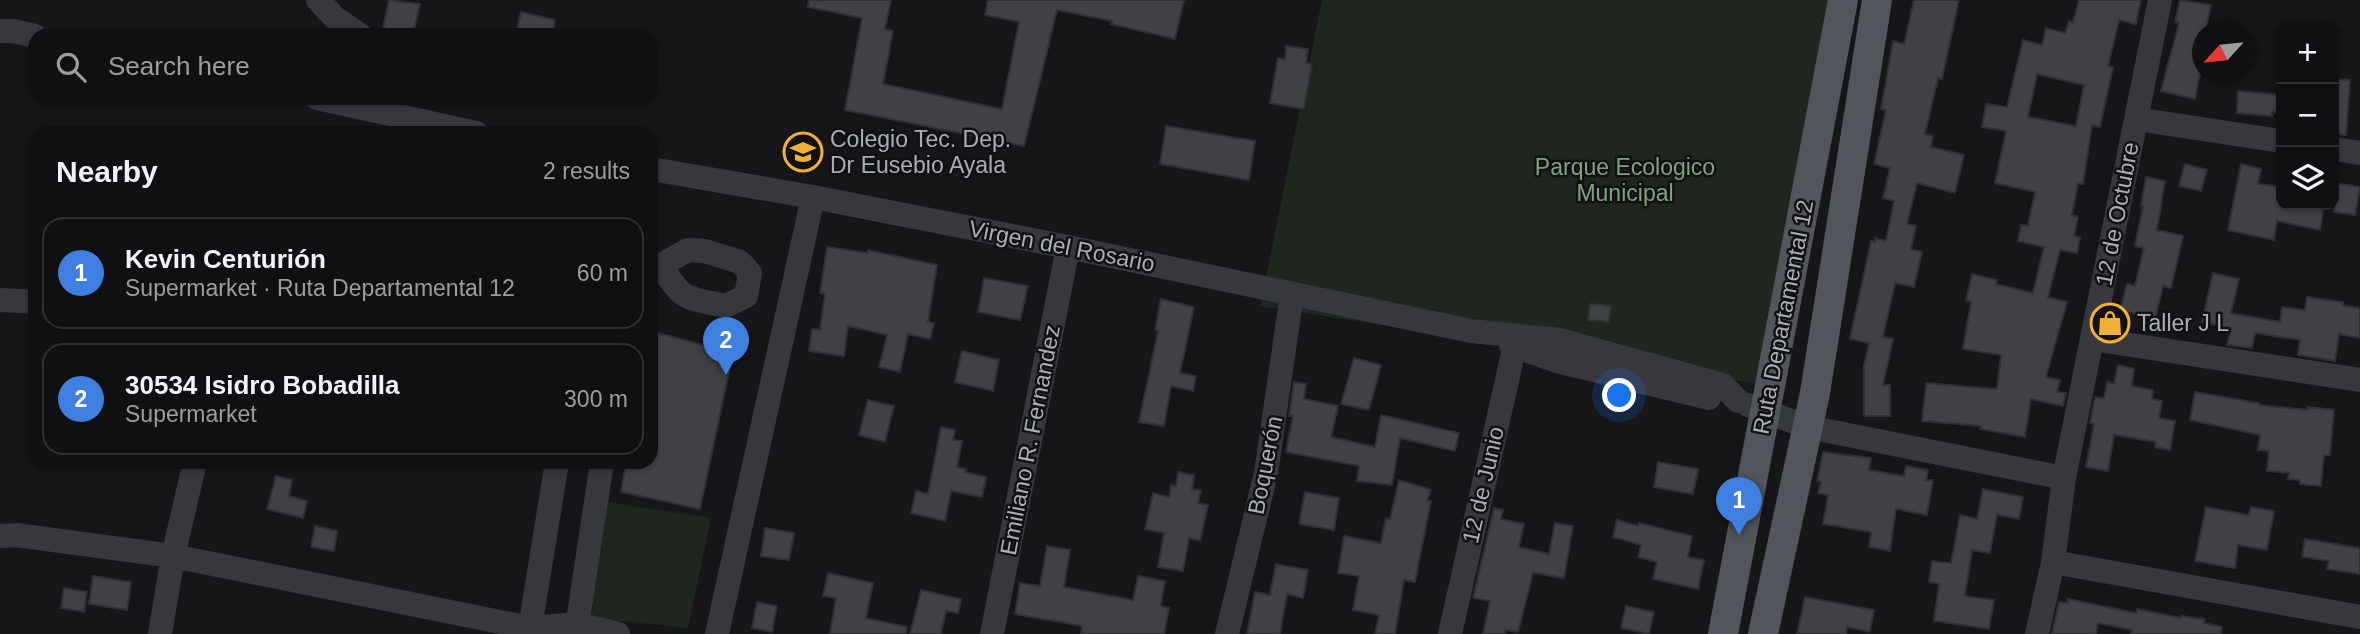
<!DOCTYPE html>
<meta charset="utf-8">
<style>
:root{--surface:#101012;--page:#1e1e20;--text:#f1f3f6;--muted:#9c9d9f;--line:#303032;--accent:#0f766e}
body{margin:0;font-family:Arial,sans-serif;background:var(--page);color:var(--text)}
.controls{position:absolute;right:21px;top:21px;display:grid;overflow:hidden;border-radius:14px;box-shadow:0 2px 5px #0004}
.controls button{width:63px;height:63px;display:grid;place-items:center;padding:0;border:0;border-bottom:2px solid var(--line);background:var(--surface);color:var(--text);font:35px sans-serif}
.compass{position:absolute;left:2192px;top:21px;width:63px;height:63px;border-radius:50%;background:var(--surface);box-shadow:0 2px 5px #0004;rotate:243deg}
.you{position:absolute;left:1620px;top:396px;width:24px;height:24px;margin:-18px;border:5px solid #fff;border-radius:50%;background:#1a73e8;box-shadow:0 0 0 10px #1a73e833}
.badge{display:grid;place-items:center;width:46px;height:46px;border-radius:50%;background:var(--accent);color:#fff;font-size:23px;font-weight:700}
.pin{position:absolute;translate:-50% -58px;filter:drop-shadow(0 2px 4px #0008)}
.pin::after{content:'';position:absolute;top:37px;width:24px;height:21px;background:inherit;clip-path:polygon(0 0,100% 0,50% 100%)}
.list{margin:0;padding:0;list-style:none}
h2{display:flex;justify-content:space-between;align-items:center;height:91px;margin:0;padding:0 28px;font-size:30px}
h2 small{font-size:23px;font-weight:400;color:var(--muted)}
.list li{display:grid;grid-template-columns:46px 1fr auto;gap:21px;align-items:center;box-sizing:border-box;height:112px;margin:0 14px 14px;padding:0 14px;border:2px solid var(--line);border-radius:21px}
.list b{display:block;font-size:26px;white-space:nowrap}
.list p{margin:0;font-size:23px;white-space:nowrap;color:var(--muted)}
.list em{font-size:23px;font-style:normal;color:var(--muted)}
.icon{flex:none;width:38px;height:38px;fill:none;stroke:currentColor;stroke-width:2;stroke-linecap:round;stroke-linejoin:round}
.map{position:relative;flex:none;width:2360px;height:634px;overflow:hidden}
.search{position:absolute;background:var(--surface);box-shadow:0 2px 5px #0004;left:28px;top:28px;width:630px;height:77px;display:flex;align-items:center;gap:18px;box-sizing:border-box;padding:0 24px;border-radius:21px;color:var(--muted);font-size:26px}
.panel{position:absolute;background:var(--surface);box-shadow:0 2px 5px #0004;left:28px;top:126px;width:630px;height:343px;border-radius:21px}
.map>svg:first-child{display:block}
</style>
<div class="map">
<svg width="2360" height="634" viewBox="0 0 2360 634">
<rect width="100%" height="100%" fill="#161618"/>
<path fill="#1e261f" d="M1322,0h521l-73,386 -510,-80z
M608,502l103,16 -23,110 -97,-10z"/>
<path fill="#404145" stroke="#303034" stroke-width="2" fill-rule="evenodd" d="M389,0l31,4 -7,31 -30,-7z
M809,0h82l-6,29 8,2 -10,53 119,25 17,-87 -34,-7 3,-15h196l-9,39 -64,-15 1,-3 -55,-11 -33,136 -179,-36 17,-92 -54,-11z
M1914,0h45l-17,79 -4,-1 -13,56 8,2 -2,11 33,8 -9,38 -38,-10 -10,41 9,2 -5,23 11,3 -8,35 -19,-4 -12,54 10,2 -10,46h7v31h-26v-51l5,-22 -19,-4 21,-98 4,1v-4l11,3 8,-40 -11,-3 7,-30 -16,-4 12,-54 -5,-1 12,-68 11,3z
M2079,0h62l-5,24 -17,-4 -11,46 5,1 -13,60 -8,-2 -9,59 -5,-1 -6,32 6,2 -4,19 6,1 -3,16 -17,-3 -12,47 19,5 -21,75 14,3 -3,12 9,1 -3,13 -32,-7 -6,38 -45,-8 1,-3 -59,-5 4,-38 71,6 4,-34 -38,-6 8,-47 -5,-2 6,-26 25,6 -1,4 37,9 11,-46 -26,-6 3,-16 7,1 7,-34 -40,-9 11,-52 -24,-4 4,-23 21,3 16,-67 19,5 4,-17 19,5 4,-12 4,1zM2037,74l47,11 -8,41 -48,-9z
M2180,0l31,5 -6,27h-3v31l-7,36 -34,-8 18,-68 -4,-1z
M521,12l34,8 -3,15h-36z
M1286,46l22,3 -2,14 6,1 -8,45 -34,-6 8,-45 7,1z
M2334,79l16,1 -4,55 -12,-1z
M2238,91l43,4v19l-9,-2v4l-35,-3z
M1166,126l89,15 -6,39 -89,-16z
M2185,164l22,6 -6,21 -22,-5z
M2241,164l20,5 -3,15 23,3v18h43l-4,25 -43,-9 -3,19 -46,-10z
M2146,177l19,4 -8,49 26,6 -12,52 -8,-2 -8,33 -35,-9 7,-26 8,2 9,-38 -9,-2 8,-40h-2z
M2334,183l26,4 -5,28 -21,-3z
M827,247l40,6 1,-3 69,15 -9,57 6,1 -4,16 -22,-5 -8,38 -21,-5 8,-32 -39,-9 -4,30 -35,-5 3,-22 8,1 5,-36 -5,-1z
M2213,273l26,6 -8,34 49,9 2,-15 23,3 2,-13 36,5v3l17,3v30l-21,-4 -4,27 -37,-6 2,-15 -45,-7 -3,15 -25,-3 4,-16 -29,-7z
M984,278l44,8 -8,34 -42,-8z
M1161,299l33,8 -14,66 16,3 -3,15 -22,-5 -7,40 -25,-4 19,-91 -3,-1z
M1590,304l21,2 -2,16 -21,-2z
M651,331l82,22 -33,156 -79,-17 5,-30h25z
M962,351l37,9 -6,31 -38,-9z
M1354,358l27,7 -12,45 -28,-6z
M2118,365l16,4 -2,17 21,4 -1,9 10,2 -3,17 16,3 -5,29 -15,-3 1,-5 -42,-7 -6,36 -22,-4 8,-43 -4,-1 5,-26 9,1 3,-16 7,1z
M1294,382l12,2 -2,15 34,7 -7,31 44,10 6,-32 78,18 -4,18 -55,-13 -8,47 -35,-4 2,-15 -73,-14 7,-36h-4z
M2195,392l64,11v2l49,5v-3l26,3 -4,45h-6l-3,31 -21,-2v-4l-12,-1 1,-6 -22,-2 2,-20 -11,-1 2,-15 -70,-15z
M868,400l26,6 -9,36 -26,-7z
M941,427l14,3 -2,10 9,1 -5,26 9,2 -1,3 21,5 -4,20 -31,-6 -6,30 -34,-8 5,-22 12,3z
M1823,452l48,6 -2,12 35,6 2,-10 22,4 -2,10h7l-6,35 -31,-6 -6,42 -21,-4 2,-15 -48,-8 5,-29 -10,-2 3,-11 -4,-1z
M1658,462l40,7 -5,25 -39,-7z
M1178,472l16,3 -2,14 9,1 -3,13 10,2 -8,36 -11,-3 -6,33 -25,-4 6,-34 -19,-4 8,-36 16,4 2,-12 5,1z
M276,476l16,4 -3,16 18,5 -4,17 -36,-9z
M1399,480l32,10 -4,11h4l-16,81 -11,-2 -9,54h-20l4,-19 -26,-5 6,-34 -21,-3 6,-37 37,7 5,-25 4,1z
M1983,489l40,8 -4,22 -22,-4 -7,38 -18,-3 -7,46 29,4 -5,29 -55,-8 5,-37 -10,-2 3,-21 19,2 9,-48 17,4z
M1305,492l34,6 -5,32 -35,-6z
M2206,507l43,8 2,-8 23,4 -7,39 -29,-5 -3,23 -40,-7z
M1494,508l9,2 -2,9 23,5 -5,23 30,7 6,-31 18,3 -9,52 -31,-5 -15,59 -12,-2 -1,4h-22l7,-33 -17,-3z
M1617,520l21,6 1,-3 53,13 -4,21 16,3 -6,29 -45,-10 4,-17 -19,-5 3,-12 -28,-8z
M315,526l22,5 -3,20 -23,-4z
M765,528l29,5 -5,27 -28,-4z
M2305,539l55,9v26l-33,-5 2,-8 -27,-4z
M1047,546l23,4 -6,37 69,13 5,-24 27,5 -4,25 8,2 -5,26h-83l1,-8 -67,-12 5,-31 20,3z
M1276,564l32,6 -5,28 -16,-4 -7,40h-33l8,-42 15,3z
M828,573l45,10 -7,35 41,9 -1,7h-76l6,-36 -13,-2z
M93,576l38,6 -4,28 -38,-6z
M64,588l23,4 -3,20 -23,-4z
M921,590l40,9 -3,14 -12,-2 -5,23h-31z
M1805,597l69,13 -4,22 -23,-5 -1,7h-49z
M2068,599l68,14 1,-4 44,9 1,-2 23,3 -1,4 18,4 -1,7h-90l1,-4 -34,-7 -2,11h-44l7,-32 9,1z
M757,602l20,4 -5,26 -20,-4z
M1626,606l28,6 -5,22 -28,-6z"/>
<g fill="none" stroke-linecap="round" stroke-linejoin="round">
<path stroke="#37383d" stroke-width="24" d="M318,0l17,18 25,17
M0,31h13l22,5
M317,98l159,35
M2136,119l145,22
M2334,149l26,4
M651,169l162,28 255,50 403,84 89,9 163,45 15,16
M651,263c16,5 19,21 32,31 11,7 30,9 43,12l20,-10 4,-23 -10,-11 -35,-11 -17,-1 -29,16
M0,300l35,2
M2092,339l268,41
M1511,345l46,16 152,37
M1748,405l60,22 256,51
M0,536l16,-1 157,21 357,72 47,-4 41,10
M2053,562l307,55
M160,634l13,-78 22,-94
M529,634l28,-172
M576,634l26,-172
M717,634l96,-437
M992,634l76,-387
M1227,634l39,-161 26,-179
M1450,634l67,-298
M2037,634l16,-72 11,-84 96,-478"/>
<path stroke="#53555c" stroke-width="30" d="M1723,634l120,-634
M1763,634l52,-241 62,-393"/>
</g>
<defs>
<symbol id="university-ring" viewBox="-11 -11 22 22"><circle r="9.5" fill="#111113" stroke="#f2b134" stroke-width="1.5"/><path d="M0-5L7-2L0 1L-7-2ZM-4 1L0 2.5L4 1V4Q0 6-4 4Z" fill="#f2b134"/></symbol>
<symbol id="shop-ring" viewBox="-11 -11 22 22"><circle r="9.5" fill="#111113" stroke="#f2b134" stroke-width="1.5"/><path d="M-5-2.5h2.3a2.7 3.5 0 0 1 5.4 0H5L5.5 6h-11ZM-1.5-2.5h3a1.5 2.3 0 0 0-3 0Z" fill="#f2b134"/></symbol>
</defs>
<g fill-rule="evenodd">
<use href="#university-ring" x="781" y="130" width="44" height="44"/>
<use href="#shop-ring" x="2088" y="301" width="44" height="44"/>
</g>
<g text-anchor="middle" dominant-baseline="central" stroke-width="5" stroke-linejoin="round" paint-order="stroke">
<g font-size="23" fill="#a8adb8" stroke="#111113" text-anchor="start">
<text x="830" y="139">Colegio Tec. Dep.<tspan x="830" dy="26">Dr Eusebio Ayala</tspan></text>
<text x="2137" y="323">Taller J L</text>
</g>
<g font-size="23" fill="#7fa381" stroke="#111113">
<text x="1625" y="167">Parque Ecologico<tspan x="1625" dy="26">Municipal</tspan></text>
</g>
<g font-size="23" fill="#a8adb8" stroke="#111113">
<text transform="translate(2117 214) rotate(-79)">12 de Octubre</text>
<text transform="translate(1062 246) rotate(11)">Virgen del Rosario</text>
<text transform="translate(1783 317) rotate(-79)">Ruta Departamental 12</text>
<text transform="translate(1030 440) rotate(-79)">Emiliano R. Fernandez</text>
<text transform="translate(1265 465) rotate(-79)">Boquerón</text>
<text transform="translate(1483 485) rotate(-77)">12 de Junio</text>
</g>
</g>
</svg>
<div class="controls">
<button>+</button>
<button>−</button>
<button><svg class="icon" aria-label="layers" viewBox="0 0 24 24"><path d="M12 4l9 5-9 5-9-5zM3 14l9 5 9-5"/></svg></button>
</div>
<svg class="compass" viewBox="-18 -18 36 36"><path d="M0-13l5 13h-10z" fill="#e53935"/><path d="M0 13l5-13h-10z" fill="#9c9d9f"/></svg>
<div class="you"></div>
<div class="pin badge" style="left:1739px;top:535px;background:#3f7fe0">1</div>
<div class="pin badge" style="left:726px;top:375px;background:#3f7fe0">2</div>
<div class="search"><svg class="icon" aria-label="search" viewBox="0 0 24 24"><circle cx="10" cy="10" r="6"/><path d="M15 15l6 6"/></svg>Search here</div>
<section class="panel">
<h2>Nearby<small>2 results</small></h2>
<ul class="list">
<li><span class="badge" style="background:#3f7fe0">1</span><div><b>Kevin Centurión</b><p>Supermarket · Ruta Departamental 12</p></div><em>60 m</em></li>
<li><span class="badge" style="background:#3f7fe0">2</span><div><b>30534 Isidro Bobadilla</b><p>Supermarket</p></div><em>300 m</em></li>
</ul>
</section>
</div>
